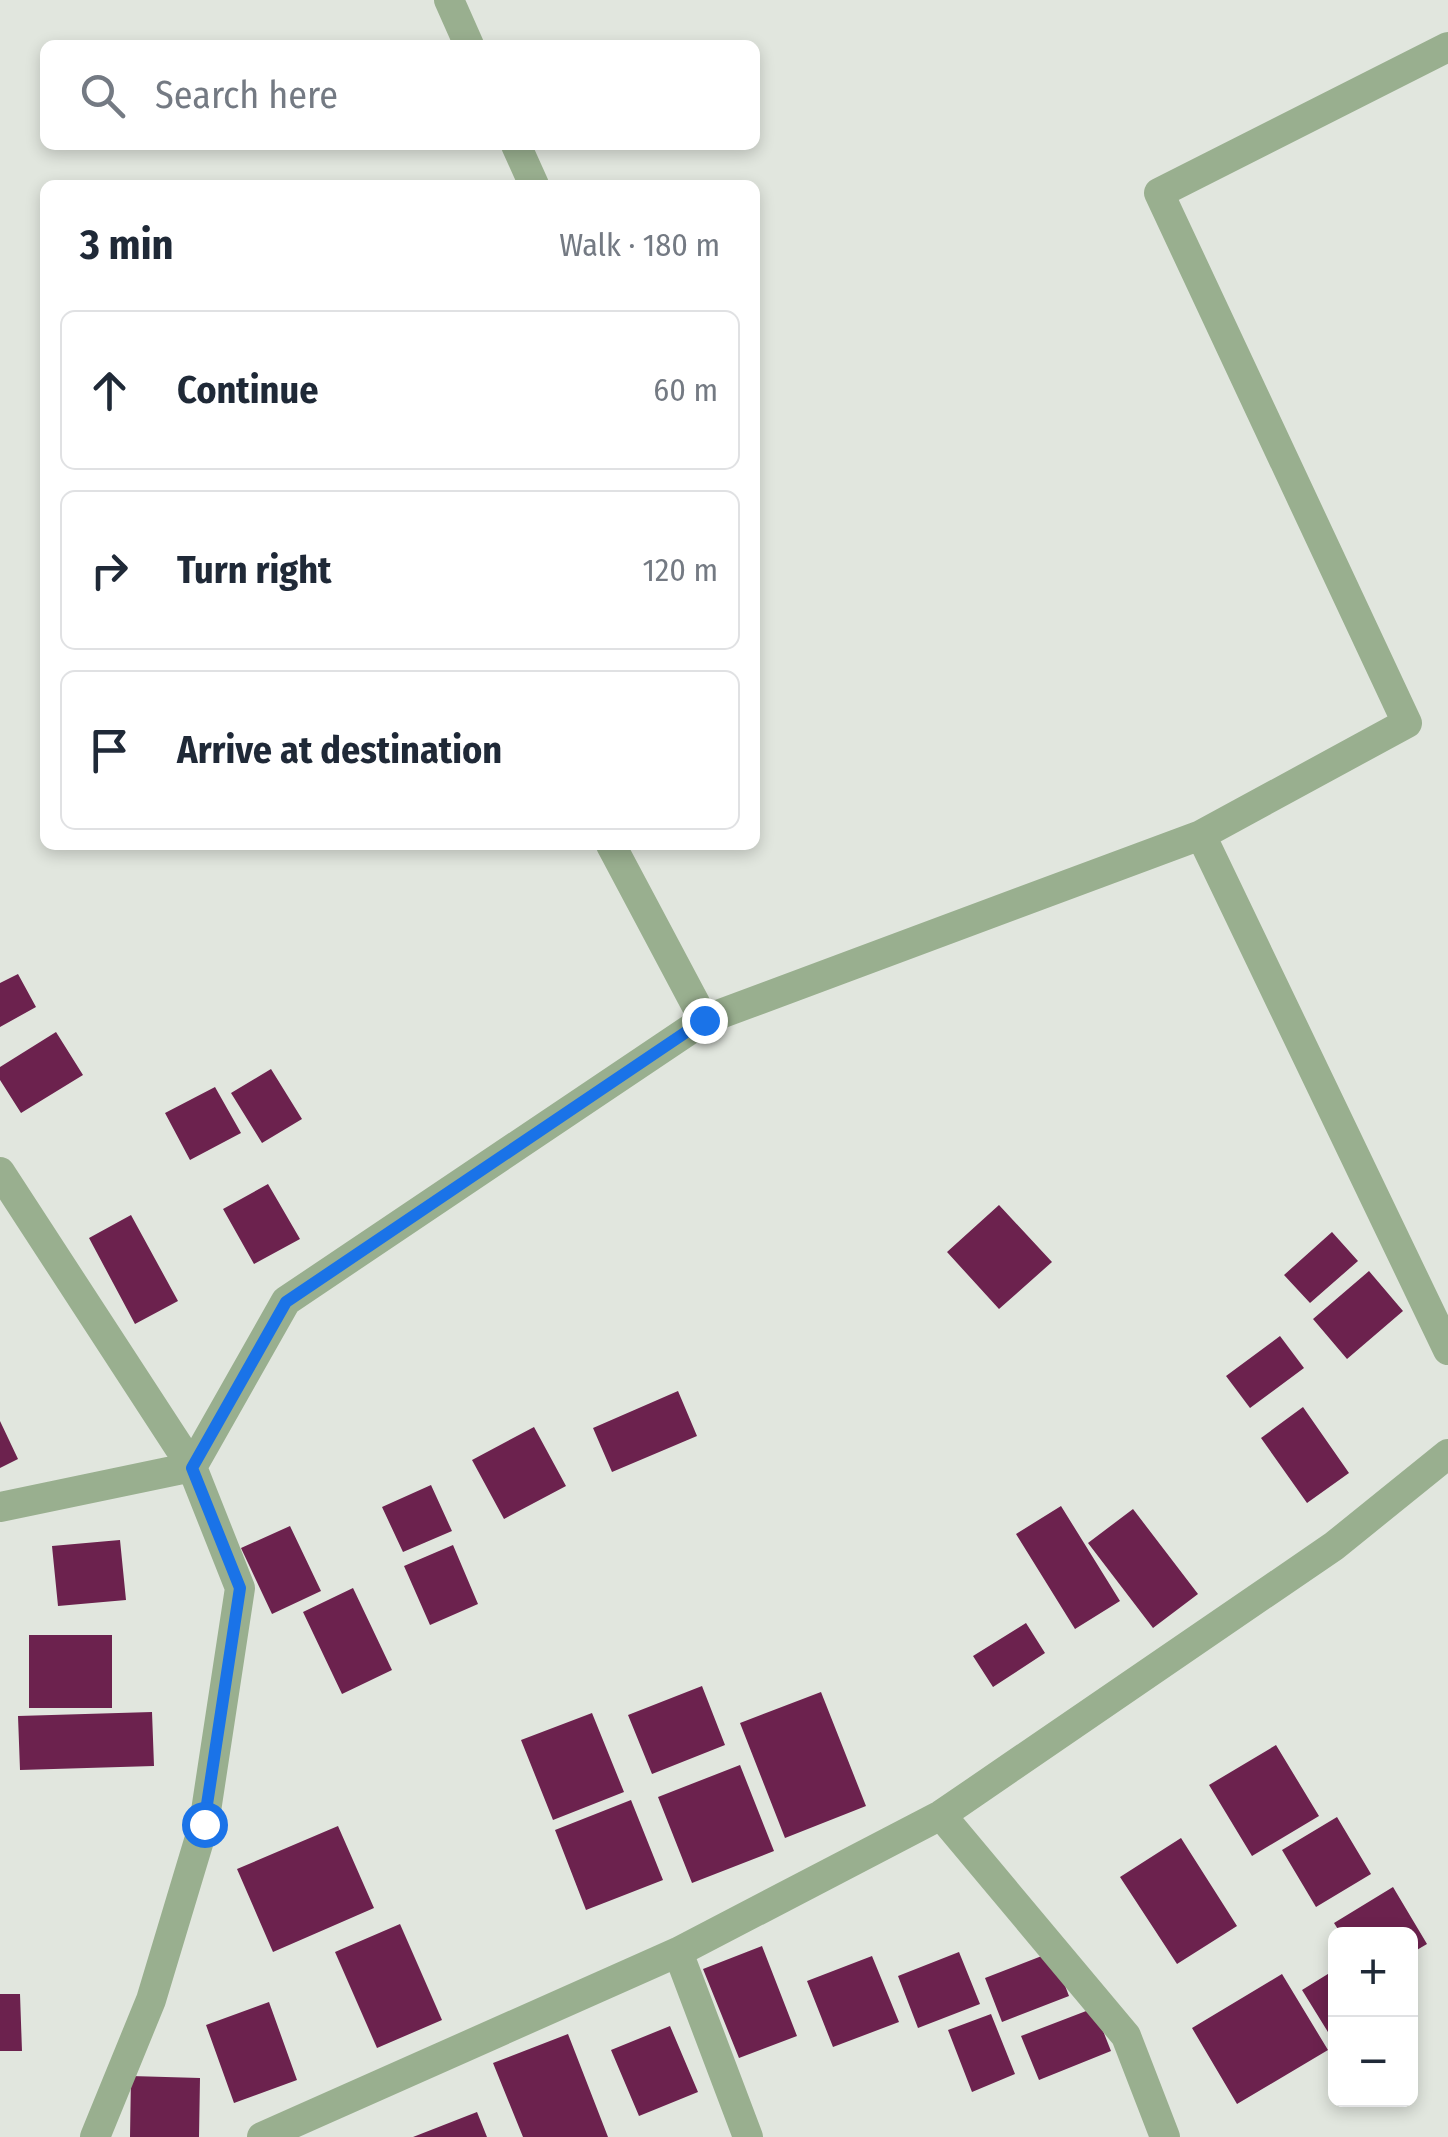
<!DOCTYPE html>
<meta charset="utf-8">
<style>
:root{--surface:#fff;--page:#f2f2f3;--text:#1f2937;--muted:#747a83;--line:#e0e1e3}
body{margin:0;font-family:"Fira Sans Condensed",sans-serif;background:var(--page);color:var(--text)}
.controls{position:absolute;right:30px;bottom:30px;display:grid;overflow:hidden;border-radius:15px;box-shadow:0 5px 15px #0003}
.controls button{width:90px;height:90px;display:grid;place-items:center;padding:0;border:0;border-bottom:2px solid var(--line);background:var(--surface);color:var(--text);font:50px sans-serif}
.stop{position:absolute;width:30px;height:30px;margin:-22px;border:8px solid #1a73e8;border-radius:50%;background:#fff}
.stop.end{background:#1a73e8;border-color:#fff;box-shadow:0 2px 10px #0008}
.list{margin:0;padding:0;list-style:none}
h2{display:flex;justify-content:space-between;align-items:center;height:130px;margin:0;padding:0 40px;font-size:42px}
h2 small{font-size:32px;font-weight:400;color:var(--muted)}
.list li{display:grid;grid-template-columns:65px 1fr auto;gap:30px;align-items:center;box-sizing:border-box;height:160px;margin:0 20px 20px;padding:0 20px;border:2px solid var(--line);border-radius:15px}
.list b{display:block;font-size:38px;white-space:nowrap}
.list em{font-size:32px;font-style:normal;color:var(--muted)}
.icon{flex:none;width:55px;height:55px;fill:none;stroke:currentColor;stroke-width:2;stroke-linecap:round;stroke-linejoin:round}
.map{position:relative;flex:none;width:1448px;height:2137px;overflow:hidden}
.search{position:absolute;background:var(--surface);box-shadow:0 5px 15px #0003;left:40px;top:40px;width:720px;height:110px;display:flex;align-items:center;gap:25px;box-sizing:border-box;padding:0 35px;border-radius:15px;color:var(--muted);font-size:38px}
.panel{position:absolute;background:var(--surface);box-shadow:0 5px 15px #0003;left:40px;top:180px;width:720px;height:670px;border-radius:15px}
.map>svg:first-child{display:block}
</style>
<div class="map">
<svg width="1448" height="2137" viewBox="0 0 1448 2137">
<rect width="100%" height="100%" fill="#e1e6de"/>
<path fill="#6c224e" d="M18,974l18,33 -36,20v-44z
M56,1032l27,43 -62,38 -21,-33v-13z
M271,1069l31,50 -40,24 -31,-50z
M215,1087l26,46 -51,27 -25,-47z
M268,1184l32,55 -46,25 -31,-55z
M999,1205l53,57 -53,47 -52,-57z
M131,1215l47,86 -43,23 -46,-86z
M1332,1232l26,29 -48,42 -26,-28z
M1369,1271l34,40 -56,48 -34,-40z
M1280,1336l24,32 -54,40 -24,-32z
M678,1391l19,45 -85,36 -19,-44z
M1303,1407l46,66 -42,30 -46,-65z
M0,1421l18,38 -18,9z
M534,1427l32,59 -62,33 -32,-59z
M431,1485l21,46 -49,21 -21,-45z
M1061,1506l59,95 -45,28 -59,-95z
M1133,1509l65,85 -45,34 -65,-85z
M290,1526l31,65 -49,23 -31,-66z
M120,1540l6,60 -68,6 -6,-60z
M453,1545l25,59 -48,21 -26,-59z
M353,1588l39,82 -50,24 -39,-82z
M1026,1623l19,30 -52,34 -20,-31z
M29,1635h83v73h-83z
M702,1686l23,59 -73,29 -24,-59z
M821,1692l45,114 -81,32 -45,-115z
M152,1712l2,54 -134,4 -2,-54z
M592,1713l32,79 -71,28 -32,-80z
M1276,1745l43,71 -67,40 -43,-71z
M740,1765l34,86 -82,32 -34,-86z
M631,1800l32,80 -77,30 -31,-80z
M1337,1817l34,57 -55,33 -34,-57z
M338,1826l36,82 -101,44 -36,-83z
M1181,1838l56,88 -60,38 -57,-87z
M1393,1887l34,57 -17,10v-20h-69l-7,-11z
M400,1924l42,96 -65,28 -42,-96z
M762,1946l35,90 -58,22 -36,-89z
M959,1952l21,52 -62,24 -20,-52z
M1052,1952l17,44 -67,26 -17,-44z
M872,1956l27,66 -66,25 -26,-66z
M1336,1969v76l-34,-55z
M1282,1974l46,76 -91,54 -45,-76z
M0,1994h20l2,57h-22z
M269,2002l28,78 -63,23 -28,-78z
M1094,2008l17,43 -72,29 -18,-44z
M991,2014l24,60 -43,18 -24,-62z
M670,2026l28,66 -59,24 -28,-66z
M568,2034l40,103h-85l-30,-74z
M131,2076l69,2 -1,59h-69z
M477,2112l10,25h-74z"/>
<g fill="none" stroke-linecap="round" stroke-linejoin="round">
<path stroke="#99af8f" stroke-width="30" d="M449,0l20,45
M516,145l18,40
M1201,835l206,-112 -248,-530 289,-146
M611,845l93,175
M0,1172l192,295 94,-166 418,-281 497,-185 247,515
M0,1507l192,-40 48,121 -36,236 -53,176 -56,137
M941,1815l185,221 39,101
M678,1952l70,185
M262,2137l416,-185 263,-137 393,-269 114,-92"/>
</g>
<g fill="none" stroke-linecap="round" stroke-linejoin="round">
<path stroke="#1a73e8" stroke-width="12" d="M204,1824l36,-236 -48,-120 94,-166 418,-282"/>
</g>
</svg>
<div class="controls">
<button>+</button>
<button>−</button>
</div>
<div class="stop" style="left:204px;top:1824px"></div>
<div class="stop end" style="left:704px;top:1020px"></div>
<div class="search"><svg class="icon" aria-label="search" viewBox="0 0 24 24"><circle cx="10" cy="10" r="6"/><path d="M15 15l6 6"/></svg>Search here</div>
<section class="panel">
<h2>3 min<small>Walk · 180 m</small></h2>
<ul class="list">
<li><svg class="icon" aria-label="ahead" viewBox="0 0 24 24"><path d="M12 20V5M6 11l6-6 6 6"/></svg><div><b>Continue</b></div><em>60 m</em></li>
<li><svg class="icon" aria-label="right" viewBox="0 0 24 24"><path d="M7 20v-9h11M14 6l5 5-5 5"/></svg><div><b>Turn right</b></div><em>120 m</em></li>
<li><svg class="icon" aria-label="arrive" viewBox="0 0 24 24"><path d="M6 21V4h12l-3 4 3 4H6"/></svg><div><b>Arrive at destination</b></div></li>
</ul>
</section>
</div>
